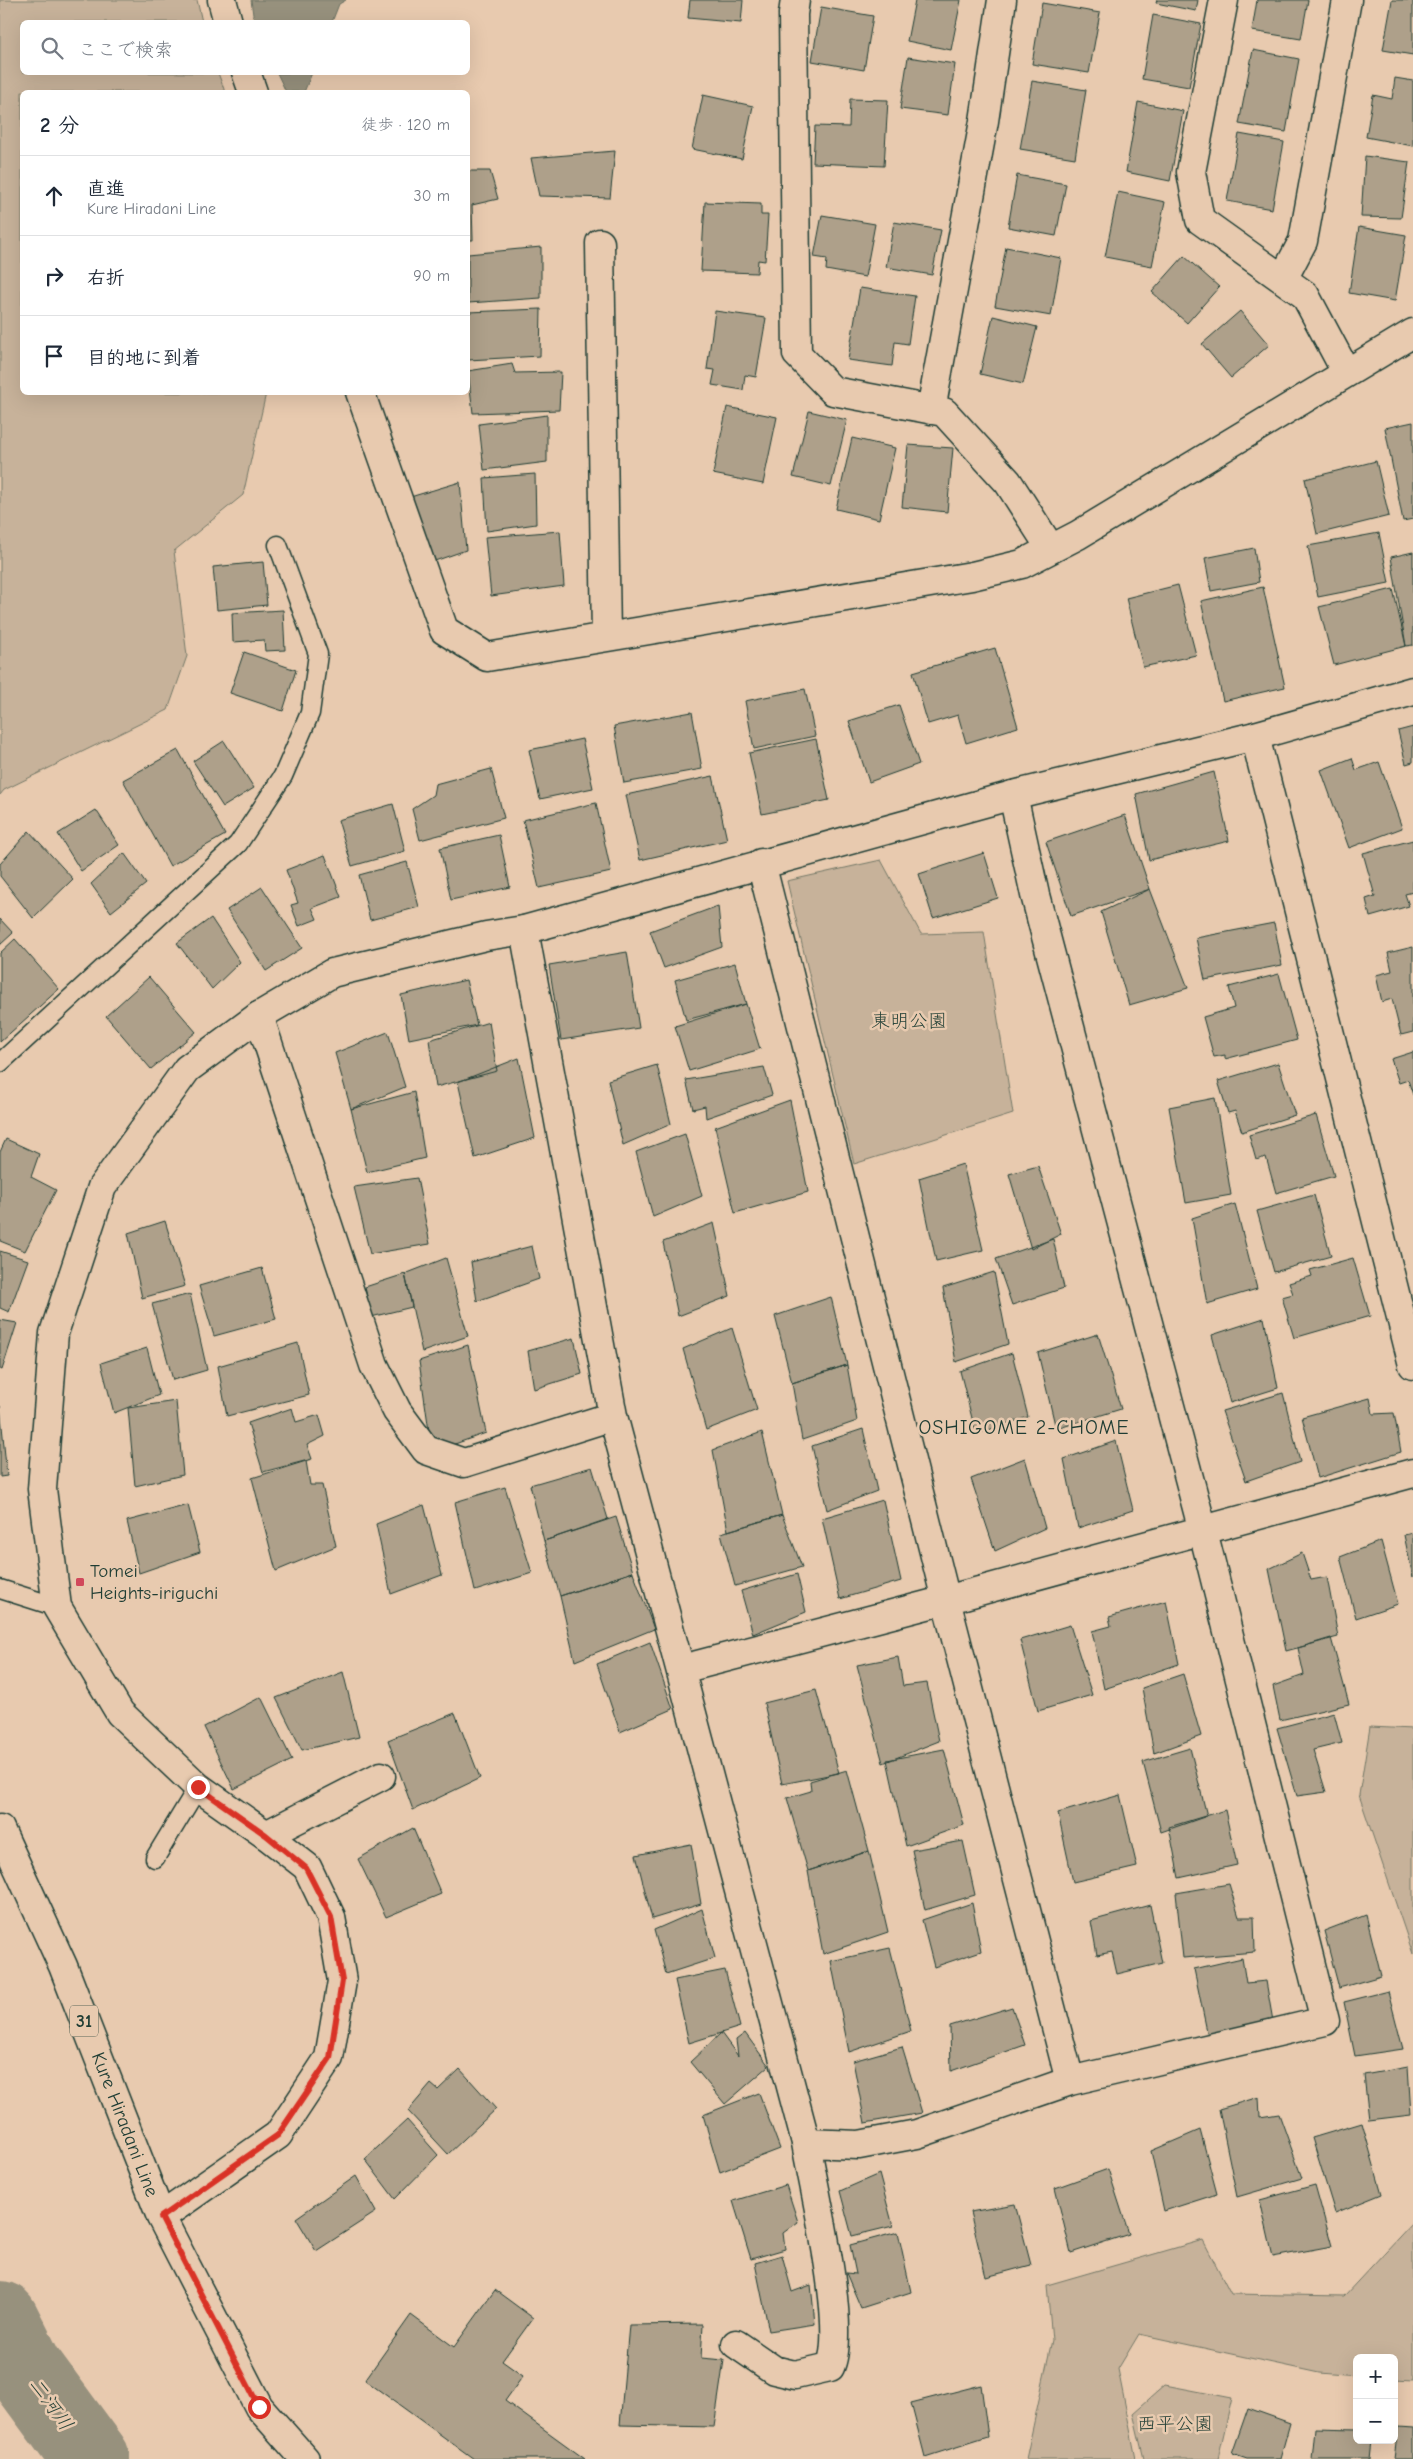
<!DOCTYPE html>
<html lang="ja">
<meta charset="utf-8">
<style>
:root{--surface:#fff;--page:#f2f2f3;--text:#1f2937;--muted:#747a83;--line:#e0e1e3}
body{margin:0;font-family:"Comic Neue","Klee One",sans-serif;background:var(--page);color:var(--text)}
.controls{position:absolute;right:15px;bottom:15px;display:grid;overflow:hidden;border-radius:8px;box-shadow:0 5px 20px #0002}
.controls button{width:45px;height:45px;display:grid;place-items:center;padding:0;border:0;border-bottom:1px solid var(--line);background:var(--surface);color:var(--text);font:25px sans-serif}
.stop{position:absolute;width:15px;height:15px;margin:-11px;border:4px solid #d93025;border-radius:50%;background:#fff}
.stop.end{background:#d93025;border-color:#fff;box-shadow:0 1px 5px #0008}
.list{margin:0;padding:0;list-style:none}
h2{display:flex;justify-content:space-between;align-items:center;height:65px;margin:0;padding:0 20px;font-size:21px}
h2 small{font-size:16px;font-weight:400;color:var(--muted)}
.list li{display:grid;grid-template-columns:32px 1fr auto;gap:15px;align-items:center;box-sizing:border-box;height:80px;padding:0 20px;border-top:1px solid var(--line)}
.list b{display:block;font-size:19px;white-space:nowrap}
.list p{margin:0;font-size:16px;white-space:nowrap;color:var(--muted)}
.list em{font-size:16px;font-style:normal;color:var(--muted)}
.icon{flex:none;width:28px;height:28px;fill:none;stroke:currentColor;stroke-width:2;stroke-linecap:round;stroke-linejoin:round}
.map{position:relative;flex:none;width:1413px;height:2459px;overflow:hidden}
.search{position:absolute;background:var(--surface);box-shadow:0 5px 20px #0002;left:20px;top:20px;width:450px;height:55px;display:flex;align-items:center;gap:12px;box-sizing:border-box;padding:0 18px;border-radius:8px;color:var(--muted);font-size:19px}
.panel{position:absolute;background:var(--surface);box-shadow:0 5px 20px #0002;left:20px;top:90px;width:450px;height:305px;border-radius:8px}
.map>svg:first-child{display:block}
</style>
<div class="map">
<svg width="1413" height="2459" viewBox="0 0 1413 2459">
<rect width="100%" height="100%" fill="#e8caaf"/>
<filter id="ink" filterUnits="userSpaceOnUse"><feTurbulence type="fractalNoise" baseFrequency=".02" numOctaves="2"/><feDisplacementMap in="SourceGraphic" scale="10" xChannelSelector="R" yChannelSelector="G"/><feConvolveMatrix kernelMatrix="1 2 1 2 8 2 1 2 1" color-interpolation-filters="sRGB"/></filter>
<g filter="url(#ink)">
<path fill="#c7b29a" stroke="#737867" d="M0,0h197l5,22h-180v50l196,1 7,19h-203v300l244,1 -23,102 -69,56 13,105 -19,54 -164,80 -4,5z
M881,860l40,74 63,-2 29,182 -159,50 -67,-283z
M1370,1727l43,2v225l-54,-159z
M1413,2222v158l-19,-1v-21h-37v18l-38,-3 -180,-39 -21,35 18,90h-110l26,-119 -5,-55 156,-45 28,54 113,2z
M1165,2385l67,13 -14,61h-74l-11,-46z"/>
<path fill="#97917d" stroke="#676f60" d="M251,0h95l-7,4 -7,18h-78z
M277,73h35l-8,19h-18z"/>
<g fill="none" stroke-linecap="round" stroke-linejoin="round">
<path stroke="#97917d" stroke-width="78" d="M0,2320l24,48 67,91"/>
</g>
<path fill="#aea08a" stroke="#1f3d34" d="M690,0h53l-2,23 -53,-5z
M915,0h46l-10,50 -44,-9z
M1157,0h41l-2,11 -40,-8z
M1257,0h51l-7,39 -49,-8z
M1392,0h21v55l-30,-5z
M1042,3l58,10 -11,60 -57,-9z
M821,7l52,9 -9,54 -52,-9z
M1153,15l48,9 -12,63 -47,-8z
M1253,50l46,9 -13,73 -47,-8z
M908,57l47,7 -7,51 -48,-6z
M1395,78l18,3v65l-47,-9 7,-42 19,4z
M1032,81l54,9 -11,68 -55,-9z
M703,95l50,11 -11,53 -50,-10z
M850,99l38,1 -4,66 -71,-3 2,-37 34,1z
M1138,102l45,9 -13,70 -44,-9z
M1239,134l45,8 -12,67 -45,-8z
M615,151l-5,47 -71,-2 -8,-38z
M1365,156l44,6 -8,56 -40,-1z
M468,171h22l8,28 -26,6 1,35h-5z
M1017,175l49,9 -10,52 -48,-9z
M1118,192l47,10 -13,64 -47,-9z
M705,202l56,2v11h7l-3,46 -7,-1 -1,13 -56,-2z
M822,215l53,9 -10,53 -39,-7 1,-11 -13,-2z
M894,222l47,8 -9,45 -46,-8z
M1359,227l47,8 -11,66 -46,-8z
M541,247v51l-73,5v-49z
M1006,247l55,11 -10,58 -56,-10z
M1184,256l35,31 -32,36 -35,-31z
M860,288l55,8 -7,48 -13,-2 -3,24 -44,-6z
M541,309l-1,47 -72,4v-48z
M715,311l51,7 -10,59 -11,-2 -2,15 -31,-5 3,-15 -8,-1z
M1240,311l29,34 -38,33 -29,-34z
M993,316l44,11 -14,57 -43,-10z
M512,364l3,9 46,-1 -2,38 -86,3 -5,-42z
M727,407l50,10 -14,67 -50,-10z
M809,411l38,9 -16,66 -38,-9z
M547,415v47l-63,8 -5,-46z
M1413,422v97l-10,2 -18,-93z
M852,438l43,10 -16,71 -43,-10z
M908,445l45,3 -6,64 -45,-5z
M1376,461l13,55 -72,18 -12,-55z
M535,474l1,50 -49,7 -3,-53z
M460,482l6,68 -37,13 -22,-65z
M560,531l4,55 -73,10 -6,-59z
M1379,533l10,50 -71,14 -10,-51z
M1254,548l5,34 -48,9 -6,-33z
M1413,552v93l-7,1 -15,-89z
M263,562l4,43 -50,5 -4,-43z
M1178,585l18,70 -53,12 -17,-69z
M1263,587l22,100 -62,14 -22,-100z
M1393,589l13,57 -72,19 -15,-58z
M283,610l2,40 -20,1 -1,-11 -31,2 -1,-29z
M995,648l23,79 -52,16 -8,-28 -30,9 -15,-52z
M244,652l52,18 -13,41 -53,-18z
M805,689l10,47 -61,13 -9,-48z
M899,705l20,59 -50,18 -20,-61z
M692,712l10,57 -78,14 -10,-57z
M1413,727v35l-7,2 -8,-33z
M582,739l11,49 -53,11 -11,-49z
M816,739l13,61 -67,14 -13,-61z
M224,741l30,47 -31,19 -30,-46z
M178,750l47,85 -55,31 -47,-86z
M1352,758l4,12 23,-8 23,66 -53,20 -28,-78z
M491,769l13,49 -84,22 -8,-31 21,-14 2,-11z
M1214,772l15,69 -80,19 -13,-66z
M713,776l14,64 -87,20 -14,-65z
M596,803l15,69 -72,16 -16,-68z
M393,804l12,47 -53,15 -14,-46z
M96,810l23,35 -38,26 -23,-37z
M1125,815l25,74 -79,27 -25,-74z
M29,831l44,48 -40,39 -33,-42v-12z
M499,835l11,52 -59,13 -11,-52z
M1413,840v52l-8,2 4,12 -39,11 -4,-18 9,-3 -12,-43z
M124,853l22,31 -35,28 -20,-28z
M984,853l14,45 -65,20 -14,-44z
M325,855l16,42 -29,11 5,11 -18,7 -8,-21 7,-2 -12,-33z
M407,862l12,45 -49,13 -11,-45z
M262,887l40,61 -36,23 -39,-61z
M1150,889l38,99 -59,17 -28,-93z
M718,906l4,41 -58,21 -14,-37z
M211,918l29,44 -28,27 -35,-46z
M0,919l13,14 -13,12z
M1274,923l8,42 -77,15 -9,-42z
M15,939l44,50 -59,53v-89z
M1413,947v85l-12,3 -9,-36 -10,3 -6,-27 16,-4 -4,-18z
M627,952l12,76 -78,12 -12,-75z
M735,963l11,41 -60,16 -11,-40z
M1279,974l18,66 -72,19v-4l-11,2 -11,-40 31,-9 -5,-21z
M149,977l47,55 -45,37 -45,-53z
M466,980l11,45 -68,14 -8,-44z
M746,1004l14,45 -71,22 -14,-45z
M489,1022l8,49 -61,16 -7,-47z
M388,1032l17,55 -54,22 -16,-56z
M1413,1052v43l-5,-15 -9,3 -8,-24z
M519,1058l16,80 -60,20 -17,-76z
M1278,1063l17,52 -53,17 -7,-21 -7,2 -10,-32z
M657,1065l14,59 -48,21 -15,-65z
M764,1067l8,28 -66,23 -1,-12 -12,3 -7,-29z
M414,1092l11,66 -58,14 -16,-63z
M1215,1098l16,97 -45,8 -17,-96z
M790,1100l18,92 -73,21 -20,-86z
M1316,1115l18,61 -58,17 -10,-36 -10,3 -7,-25z
M685,1134l17,62 -49,21 -17,-65z
M6,1139l33,15 -8,23 25,13 -31,61 -25,-10v-89z
M963,1164l20,86 -47,11 -17,-83z
M1038,1166l23,68 -30,15 -22,-75z
M417,1178l13,66 -60,10 -16,-67z
M1314,1195l17,61 -57,16 -17,-61z
M1235,1204l22,85 -50,15 -15,-86z
M165,1221l20,65 -43,12 -14,-65z
M714,1223l16,73 -52,20 -15,-74z
M1053,1239l11,49 -52,17 -16,-46z
M532,1246l7,33 -62,22 -6,-39z
M0,1251l28,9 -19,52 -9,-4z
M446,1258l22,78 -46,16 -17,-78z
M1353,1258l17,58 -76,22 -12,-41 11,-3 -4,-11 23,-7 -2,-6z
M262,1268l14,51 -62,17 -15,-50z
M994,1272l14,72 -52,18 -13,-74z
M405,1274l7,33 -41,10 -6,-30z
M190,1294l17,76 -34,10 -21,-76z
M831,1297l16,68 -55,18 -17,-67z
M1264,1318l14,70 -48,15 -18,-68z
M0,1320l17,3 -15,47 -2,-1z
M732,1328l25,82 -51,20 -23,-81z
M1098,1334l23,75 -65,20 -18,-76z
M574,1338l8,36 -48,15 -6,-38z
M298,1343l11,52 -82,21 -9,-50z
M468,1345l18,88 -54,19 -13,-91z
M147,1348l12,47 -45,18 -13,-50z
M1012,1353l16,64 -52,17 -16,-63z
M847,1365l10,56 -55,19 -10,-57z
M1283,1393l17,69 -54,19 -24,-70z
M1370,1398l3,16 21,-1 7,39 -83,26 -16,-61z
M176,1401l7,74 -48,11 -7,-78z
M0,1406l7,70 -7,1z
M292,1408l4,14 23,-7 6,21 -18,9 5,14 -49,13 -15,-49z
M863,1429l14,62 -50,19 -15,-64z
M762,1432l20,83 -54,16 -15,-81z
M1116,1441l17,69 -55,18 -14,-69z
M1025,1458l20,70 -50,23 -24,-72z
M306,1461l4,24h12l14,61 -60,25 -24,-93z
M592,1467l16,52 -64,22 -14,-56z
M505,1487l27,86 -57,18 -20,-89z
M883,1500l18,81 -61,18 -18,-81z
M188,1505l12,47 -61,21 -12,-52z
M424,1505l18,70 -51,19 -15,-70z
M782,1515l20,52 -67,19 -14,-53z
M616,1517l17,55 -73,24 -16,-55z
M1413,1533v44l-9,-42z
M1381,1541l17,63 -42,14 -16,-61z
M1302,1553l9,27 16,-3 11,60 -52,14 -17,-82z
M633,1572l21,57 -79,32 -15,-65z
M797,1574l9,38 -53,22 -12,-43z
M1166,1601l13,63 -75,25 -12,-58 19,-5 -2,-9z
M1070,1625l22,70 -54,16 -18,-71z
M1331,1638l18,66 -69,16 -7,-34 31,-11 -6,-27z
M650,1642l23,67 -53,23 -23,-68z
M898,1657l5,29 24,-3 12,58 -56,22 -26,-98z
M343,1672l16,65 -57,13 -26,-52z
M1183,1674l18,62 -47,17 -12,-65z
M816,1690l23,83 -57,11 -18,-81z
M261,1697l31,63 -58,29 -30,-62z
M455,1713l25,65 -67,32 -25,-70z
M1334,1713l8,30 -29,7 13,42 -29,4 -20,-68z
M1190,1748l17,68 -46,16 -18,-70z
M944,1749l20,76 -58,21 -19,-86z
M847,1770l22,81 -61,20 -21,-73 24,-7 -1,-10z
M1120,1795l17,72 -64,15 -15,-69z
M1225,1810l12,55 -58,13 -10,-51z
M413,1828l28,66 -55,23 -28,-58z
M963,1841l12,54 -50,15 -13,-60z
M691,1844l10,60 -49,15 -16,-64z
M869,1851l19,81 -65,22 -15,-83z
M1229,1884l10,33h15l1,35 -72,6 -7,-65z
M972,1903l9,48 -47,16 -12,-47z
M1150,1905l12,58 -45,11 -5,-22 -15,3 -6,-34z
M702,1909l13,49 -49,16 -12,-44z
M1366,1915l15,61 -42,12 -15,-57z
M890,1948l21,83 -62,21 -18,-91z
M1242,1958l4,25 20,-2 8,46 -65,14 -15,-72z
M725,1970l15,57 -51,16 -14,-63z
M1388,1991l15,58 -48,7 -11,-54z
M1012,2007l13,38 -74,26 -1,-45z
M721,2033l17,23 -2,-16 9,-7 24,33 -44,38 -35,-42z
M902,2047l20,66 -57,10 -12,-62z
M1408,2067l3,48 -42,5 -5,-45z
M460,2069l36,40 -48,45 -40,-43 23,-27 7,6z
M759,2093l21,56 -60,23 -17,-57z
M1259,2097l1,20 19,-3 23,64 -65,19 -18,-88z
M407,2120l31,35 -43,44 -30,-40z
M1362,2123l20,71 -47,19 -23,-75z
M1200,2130l17,64 -53,17 -13,-60z
M1108,2169l21,65 -58,19 -16,-65z
M879,2174l14,52 -41,10 -12,-45z
M356,2176l20,36 -60,39 -20,-33z
M786,2185l12,37 -15,11 2,16 -34,10 -18,-58z
M1315,2185l17,61 -59,11 -13,-57z
M1015,2204l16,61 -45,12 -16,-65z
M898,2232l13,60 -50,16 -15,-35 10,1 -6,-29z
M782,2255l10,37 19,-7 4,39 -46,7 -14,-68z
M495,2290l38,28 -31,43 21,15 -18,25 80,58h-111l-109,-79 46,-65 43,32z
M703,2324l-2,34 23,2 -10,67 -94,-2 9,-100z
M981,2385l7,52 -63,20 -14,-54z
M1248,2408l42,15 -10,36h-33l-15,-5z
M1315,2428l42,1v11h14l-2,19h-57z
M1398,2428l15,1v30h-19z"/>
<g fill="none" stroke-linecap="round" stroke-linejoin="round">
<defs>
<path id="lane" d="M0,1063l238,-219 45,-68 27,-63 8,-59 -40,-109
M0,1589l57,18
M155,1858l43,-71"/>
<path id="street" d="M222,0l6,22
M795,0l-2,14 4,340 36,37 111,21 64,70 43,67
M1224,0l-33,172 9,48 105,75 41,77
M246,72l7,20
M600,243l6,394
M1283,279l20,-38 44,-241
M360,392l84,238 43,27 485,-81 50,-12 56,-29 335,-202
M931,410l53,-289 18,-121
M1255,736l158,629
M761,863l185,737 124,481
M524,930l89,486 193,727 53,2 58,-11 153,-53 255,-60 -122,-490 -168,-636 -22,-100
M259,1016l115,349 23,46 29,39 38,13 149,-47
M682,1669l264,-69 467,-127
M266,1835l115,-59
M736,2344l38,26 21,5 35,-8c18,-38 -16,-177 -24,-224"/>
<path id="secondary" d="M161,2217l117,-82 51,-77 13,-77 -11,-64 -24,-50 -41,-32 -68,-48 -78,-74 -63,-106 -15,-118 12,-156 48,-146 85,-118 72,-53 73,-43 154,-37 38,-6 489,-135 242,-59 158,-45"/>
<g id="primary">
<path id="s1" d="M0,1829l63,137 98,251 98,190 46,52"/>
</g>
</defs>
<use href="#lane" stroke="#1f3d34" stroke-width="21"/>
<use href="#street" stroke="#1f3d34" stroke-width="31"/>
<use href="#secondary" stroke="#1f3d34" stroke-width="31"/>
<use href="#primary" stroke="#1f3d34" stroke-width="31"/>
<use href="#lane" stroke="#e8caaf" stroke-width="18"/>
<use href="#street" stroke="#e8caaf" stroke-width="28"/>
<use href="#secondary" stroke="#e8caaf" stroke-width="28"/>
<use href="#primary" stroke="#e8caaf" stroke-width="28"/>
</g>
</g>
<g fill="none" stroke-linecap="round" stroke-linejoin="round" filter="url(#ink)">
<path stroke="#d93025" stroke-width="6" d="M198,1787l68,48 40,33 25,49 11,64 -12,77 -52,77 -117,82 98,190"/>
</g>
<rect fill="#d1495b" stroke="#e8caaf" stroke-width="2" x="75" y="1577" width="10" height="10" rx="2.5"/>
<g text-anchor="middle" dominant-baseline="central" stroke-width="5" stroke-linejoin="round" paint-order="stroke">
<rect fill="#e8caaf" stroke="#5b6759" stroke-width="1" x="70" y="2005.5" width="28" height="31" rx="4"/>
<g font-size="18" font-weight="bold" fill="#1f3d34">
<text x="84" y="2021">31</text>
</g>
<g font-size="19" fill="#274339" stroke="#e8caaf">
<text x="909" y="1021">東明公園</text>
<text x="1175" y="2424">西平公園</text>
</g>
<g font-size="19" fill="#1f3d34" stroke="#e8caaf" text-anchor="start">
<text x="90" y="1571">Tomei<tspan x="90" dy="22">Heights-iriguchi</tspan></text>
</g>
<g font-size="19" fill="#1f3d34" stroke="#e8caaf">
<text stroke="none"><textPath href="#s1" startOffset="321">Kure Hiradani Line</textPath></text>
</g>
<g font-size="20" letter-spacing="1" fill="#1f3d34" stroke="#e8caaf">
<text x="1024" y="1427">OSHIGOME 2-CHOME</text>
</g>
<g font-size="20" font-style="italic" fill="#2b453b" stroke="#e8caaf">
<text transform="translate(51 2404) rotate(54)">二河川</text>
</g>
</g>
</svg>
<div class="controls">
<button>+</button>
<button>−</button>
</div>
<div class="stop" style="left:259px;top:2407px"></div>
<div class="stop end" style="left:198px;top:1787px"></div>
<div class="search"><svg class="icon" aria-label="search" viewBox="0 0 24 24"><circle cx="10" cy="10" r="6"/><path d="M15 15l6 6"/></svg>ここで検索</div>
<section class="panel">
<h2>2 分<small>徒歩 · 120 m</small></h2>
<ul class="list">
<li><svg class="icon" aria-label="ahead" viewBox="0 0 24 24"><path d="M12 20V5M6 11l6-6 6 6"/></svg><div><b>直進</b><p>Kure Hiradani Line</p></div><em>30 m</em></li>
<li><svg class="icon" aria-label="right" viewBox="0 0 24 24"><path d="M7 20v-9h11M14 6l5 5-5 5"/></svg><div><b>右折</b></div><em>90 m</em></li>
<li><svg class="icon" aria-label="arrive" viewBox="0 0 24 24"><path d="M6 21V4h12l-3 4 3 4H6"/></svg><div><b>目的地に到着</b></div></li>
</ul>
</section>
</div>
